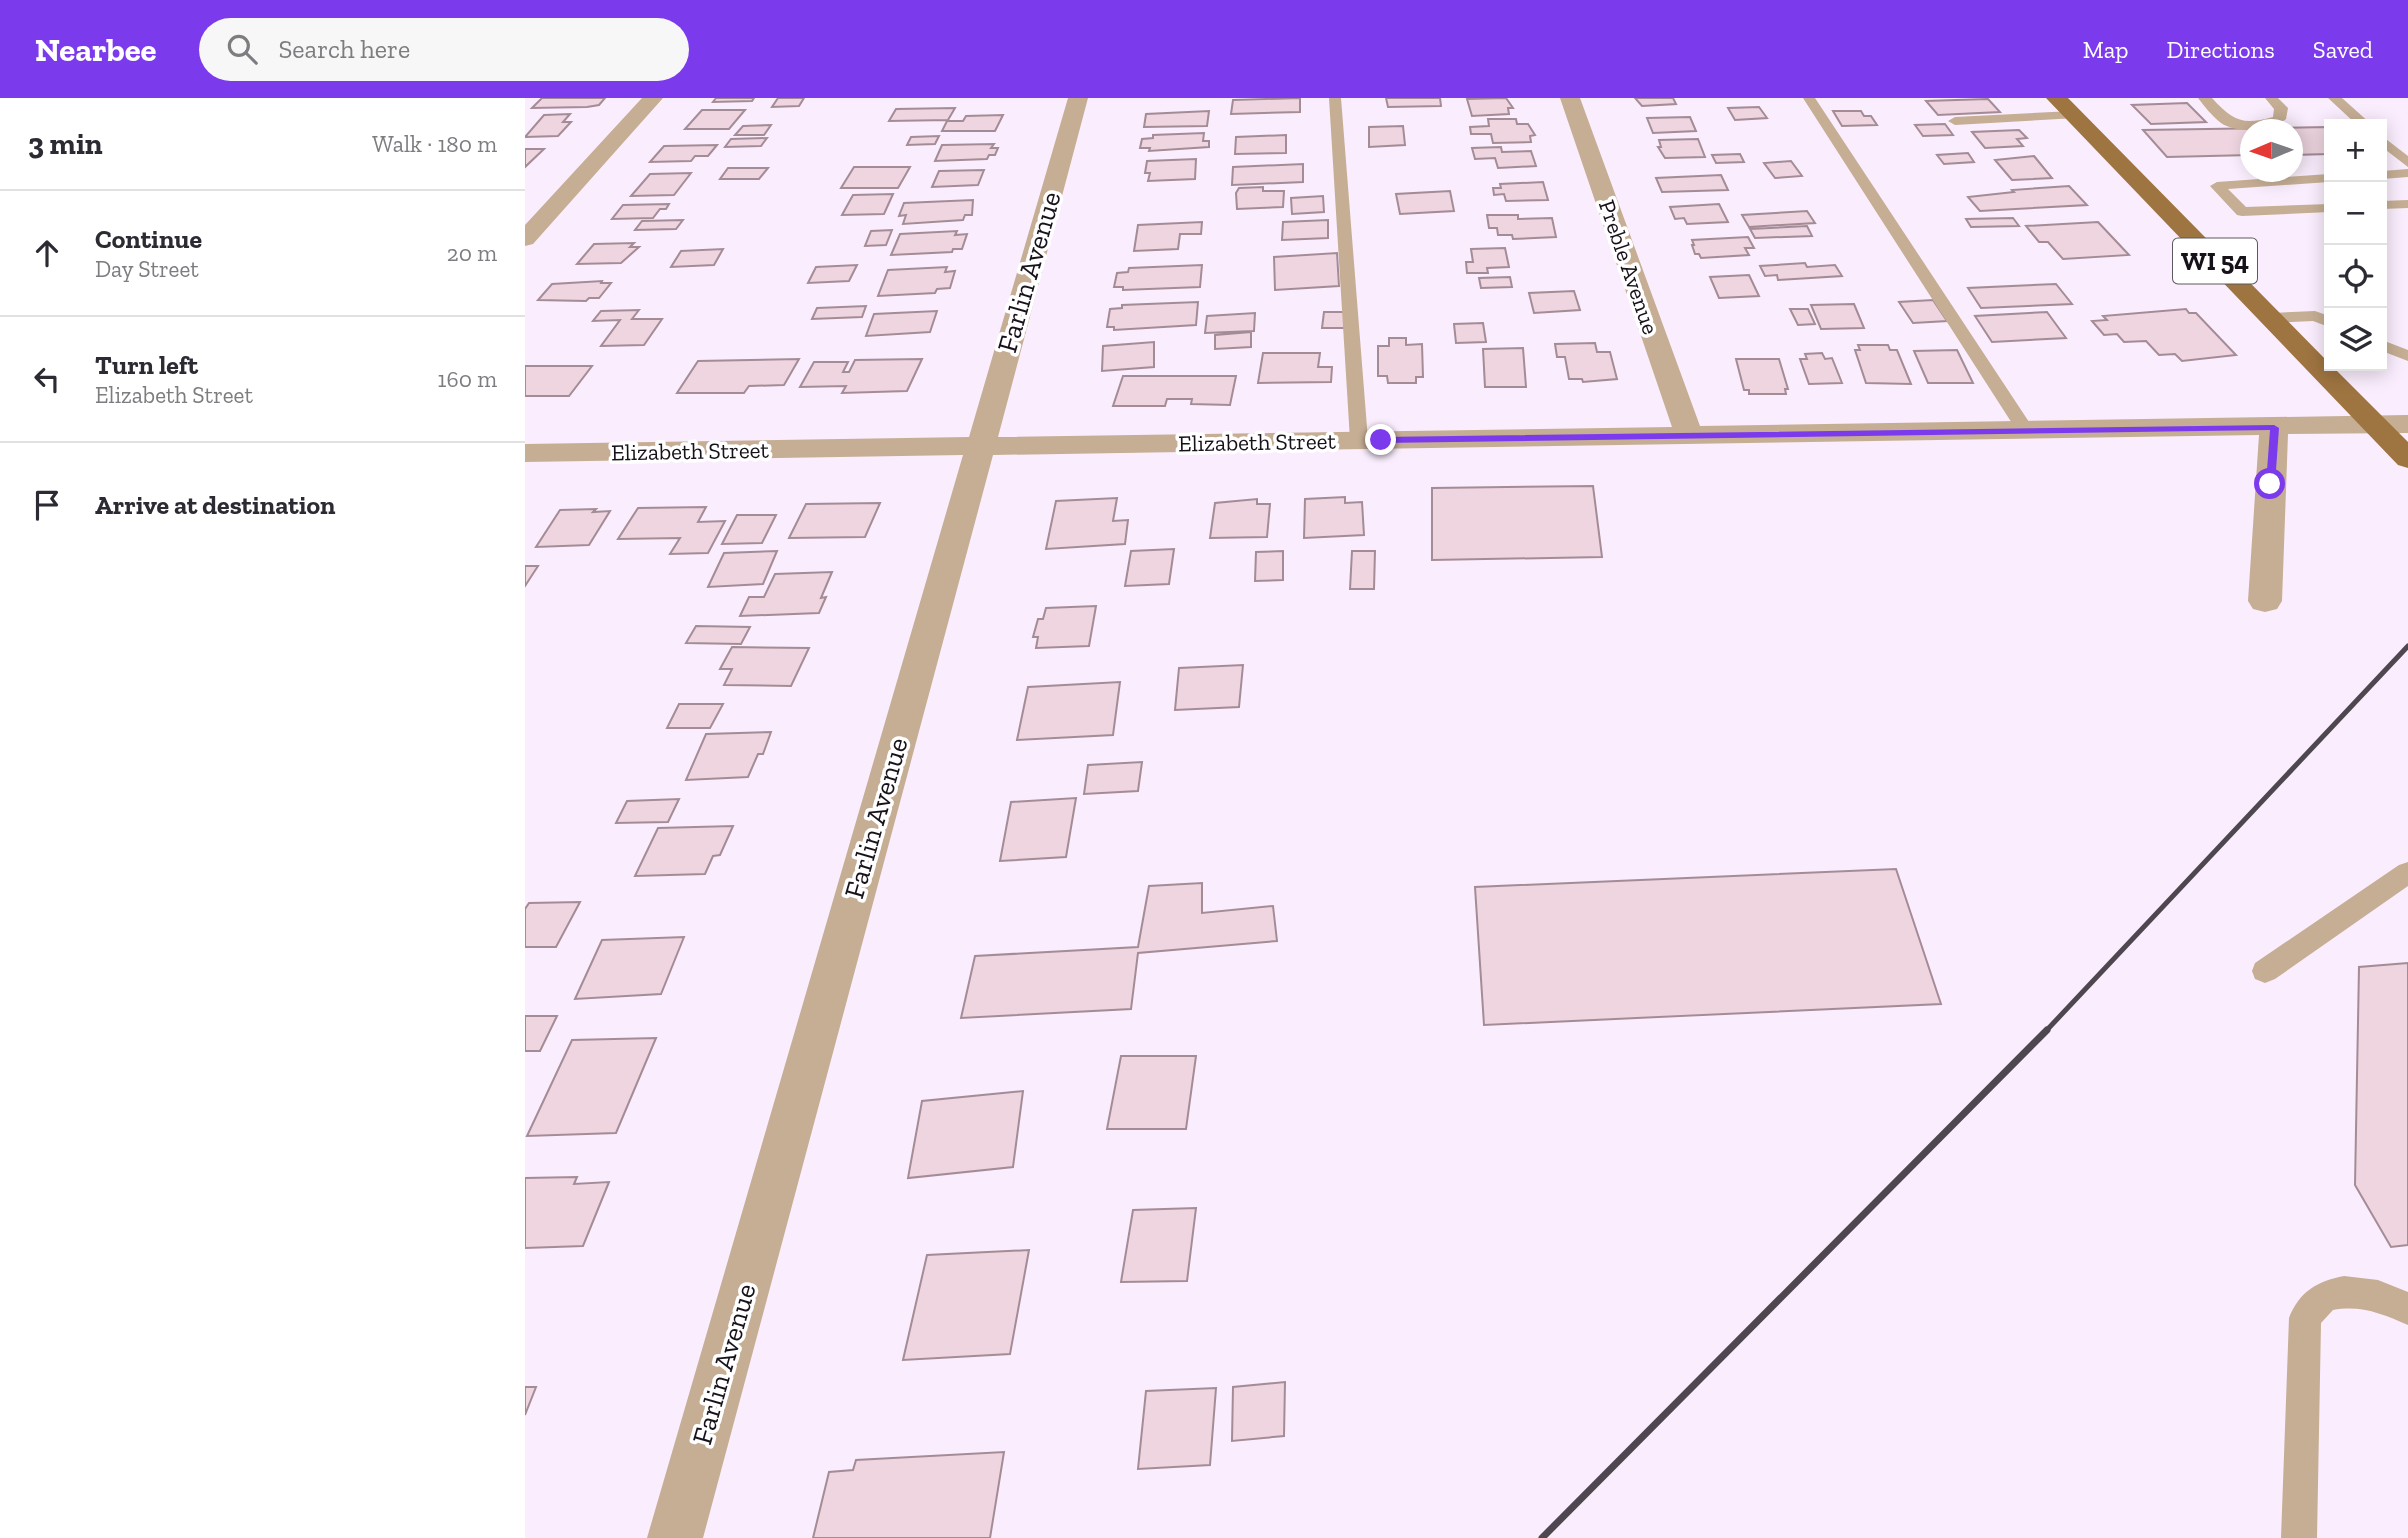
<!DOCTYPE html>
<meta charset="utf-8">
<style>
:root{--surface:#fff;--page:#f7f7f7;--text:#2b2b33;--muted:#7c7c81;--line:#e1e1e2;--accent:#7c3aed}
body{margin:0;font-family:"Zilla Slab",serif;background:var(--page);color:var(--text)}
.controls{position:absolute;right:21px;top:21px;display:grid;overflow:hidden;border-radius:0px;box-shadow:0 4px 18px #0003}
.controls button{width:63px;height:63px;display:grid;place-items:center;padding:0;border:0;border-bottom:2px solid var(--line);background:var(--surface);color:var(--text);font:35px sans-serif}
.compass{position:absolute;left:1715px;top:21px;width:63px;height:63px;border-radius:50%;background:var(--surface);box-shadow:0 4px 18px #0003;rotate:268deg}
.stop{position:absolute;width:21px;height:21px;margin:-16px;border:5px solid #7c3aed;border-radius:50%;background:#fff}
.stop.end{background:#7c3aed;border-color:#fff;box-shadow:0 2px 7px #0008}
.list{margin:0;padding:0;list-style:none}
h2{display:flex;justify-content:space-between;align-items:center;height:91px;margin:0;padding:0 28px;font-size:30px}
h2 small{font-size:23px;font-weight:400;color:var(--muted)}
.list li{display:grid;grid-template-columns:46px 1fr auto;gap:21px;align-items:center;box-sizing:border-box;height:126px;padding:0 28px;border-top:2px solid var(--line)}
.list b{display:block;font-size:26px;white-space:nowrap}
.list p{margin:0;font-size:23px;white-space:nowrap;color:var(--muted)}
.list em{font-size:23px;font-style:normal;color:var(--muted)}
.icon{flex:none;width:38px;height:38px;fill:none;stroke:currentColor;stroke-width:2;stroke-linecap:round;stroke-linejoin:round}
.map{position:relative;flex:none;width:1883px;height:1440px;overflow:hidden}
header{display:flex;align-items:center;gap:42px;box-sizing:border-box;height:98px;padding:0 35px;background:var(--accent);color:#fff}
header strong{font-size:33px}
nav{display:flex;gap:38px;margin-inline-start:auto;font-size:24px}
.search{width:490px;height:63px;background:var(--page);display:flex;align-items:center;gap:18px;box-sizing:border-box;padding:0 24px;border-radius:38px;color:var(--muted);font-size:26px}
main{display:flex}
aside{flex:1;background:var(--surface)}
.map>svg:first-child{display:block}
</style>
<header>
<strong>Nearbee</strong>
<div class="search"><svg class="icon" aria-label="search" viewBox="0 0 24 24"><circle cx="10" cy="10" r="6"/><path d="M15 15l6 6"/></svg>Search here</div>
<nav><a>Map</a><a>Directions</a><a>Saved</a></nav>
</header>
<main>
<aside>
<h2>3 min<small>Walk · 180 m</small></h2>
<ul class="list">
<li><svg class="icon" aria-label="ahead" viewBox="0 0 24 24"><path d="M12 20V5M6 11l6-6 6 6"/></svg><div><b>Continue</b><p>Day Street</p></div><em>20 m</em></li>
<li><svg class="icon" aria-label="left" viewBox="0 0 24 24"><path d="M17 20v-9H6M10 6l-5 5 5 5"/></svg><div><b>Turn left</b><p>Elizabeth Street</p></div><em>160 m</em></li>
<li><svg class="icon" aria-label="arrive" viewBox="0 0 24 24"><path d="M6 21V4h12l-3 4 3 4H6"/></svg><div><b>Arrive at destination</b></div></li>
</ul>
</aside>
<div class="map">
<svg width="1883" height="1440" viewBox="0 0 1883 1440">
<rect width="100%" height="100%" fill="#faedfd"/>
<path fill="#eed5e0" stroke="#a48c96" stroke-width="2" d="M17,0h63l-6,7 -12,2 -55,1z
M191,0h38l-2,3 -39,1z
M253,0h26l-5,8 -27,1z
M775,0v14l-69,2 2,-14z
M861,0h54l1,8 -53,1z
M981,0l7,10h-5l1,6 -37,2 -5,-17z
M1110,0h38l3,6 -34,2z
M1463,1l12,13 -62,3 -12,-14z
M1662,5l19,19 -55,2 -19,-19z
M1234,9l8,11 -32,2 -7,-12z
M430,10l-7,12 -59,1 7,-12z
M177,12h43l-16,19h-44z
M684,13l-2,15 -63,1 2,-13z
M1308,13h28l3,5h7l6,9 -35,1z
M45,16l-7,8h8l-13,14 -33,1 19,-22z
M478,17l-8,16h-53l5,-10h16l3,-5z
M1165,19l6,14 -43,2 -6,-15z
M963,21h28l1,5h11l7,11 -5,1 1,6 -38,1 -2,-9h-20l-1,-7 19,-1z
M1420,26l8,11 -30,1 -8,-11z
M246,27l-7,10h-29l8,-9z
M878,28l2,19 -36,2v-20z
M1804,29v27l-36,1v-25h-42v25l-84,2 -24,-27z
M1494,32l8,8 -10,1 6,7 -38,2 -13,-16z
M679,35l-1,8h6v6l-60,4 1,-3h-10l2,-9 11,-1v-3z
M761,37v18l-51,1 1,-17z
M414,38l-4,8 -28,1 4,-8z
M242,40l-6,8 -36,1 6,-8z
M1173,41l7,18 -40,1 -7,-11h3l-2,-7z
M469,46l-3,4h7l-3,7h-6l-2,4 -52,2 7,-16z
M192,47l-9,11h-13l-4,5 -41,1 14,-16z
M976,49l1,5 29,-1 5,15 -38,2 -3,-10 -20,1 -3,-11z
M0,51h19l-19,18z
M1443,55l6,9 -30,2 -7,-9z
M1215,56l4,8 -28,1 -4,-8z
M1509,58l18,22 -40,2 -17,-20z
M671,61l-1,20 -47,2 2,-8h-5l2,-12z
M1266,63l11,15 -27,2 -11,-15z
M778,66v18l-71,3 1,-18z
M329,69h56l-12,21h-57z
M203,70h40l-9,11h-39z
M459,72l-6,15 -46,2 7,-16z
M166,75l-17,22 -43,1 19,-22z
M1196,77l7,15 -66,2 -6,-14z
M1018,84l5,18 -42,1 -2,-7 -10,1 -1,-7h8l-1,-4z
M1544,88l18,19 -107,6 -12,-14 46,-5 -2,-2z
M738,89v4h21l-1,16 -46,2 -1,-16 3,-5z
M925,93l4,20 -54,3 -4,-20z
M368,96l-9,20 -42,1 11,-20z
M798,98l1,16 -32,2 -1,-16z
M448,102l-1,15h-7l-2,5 -60,4 3,-9 -7,1 5,-13z
M144,106l-3,5h-6l-7,9 -41,1 11,-14z
M1194,106l9,18 -41,2 -3,-6 -9,1 -5,-12z
M1282,113l8,12 -66,4 -7,-12z
M962,117h31v4l34,-1 4,19 -43,2 -1,-4h-14l-1,-7h-8z
M1488,120l6,8 -48,1 -5,-8z
M158,122l-7,9 -41,1 7,-9z
M803,122v18l-46,2 1,-18z
M677,124l-1,12h-21l-2,15 -44,2 4,-26z
M1573,124l31,33 -66,4 -15,-17h-9l-13,-16z
M1282,128l5,10 -57,2 -5,-9z
M367,132l-6,15 -21,1 6,-15z
M432,133l-2,4 12,-1 -5,15h-9l-1,3 -61,3 9,-21z
M1223,139l6,11h-9l4,7 -48,3 -2,-4h-4l-3,-9h2l-2,-5z
M109,145l-4,4h9l-18,16 -44,1 17,-20z
M980,150l4,19 -22,1 1,5h-21l-1,-11h7l-2,-13z
M198,151l-9,16 -43,2 10,-16z
M812,155l2,33 -64,4 -1,-33z
M1280,165l2,4 28,-2 7,11 -64,4 -1,-5 -12,1 -5,-10z
M332,167l-8,16 -41,2 8,-16z
M677,167l-2,22 -77,3v-3h-9l3,-14 11,-1 1,-4z
M422,169l-2,5 10,-1 -5,17 -13,1 -2,4 -57,3 10,-26z
M1224,177l10,21 -40,2 -9,-21z
M985,179l2,10 -31,1 -2,-10z
M77,183l-1,2h10l-12,15h-10l-3,3 -48,-1 14,-16z
M1531,186l16,20 -91,4 -13,-20z
M1049,193l6,19 -46,3 -5,-20z
M1408,202l14,21 -34,2 -14,-21z
M673,204l-2,23 -82,5v-3h-7l3,-18 12,-1v-3z
M1329,206l10,24 -43,1 -10,-24z
M341,208l-4,11 -50,2 5,-11z
M1265,211h18l7,15 -17,1z
M1661,211l3,4h7l40,42 -54,6 -7,-7 -16,1 -13,-14 -22,1 -7,-8 -13,1 -12,-14 15,-1 -4,-4z
M114,212l-7,9h30l-18,26 -43,1 19,-26 -27,1 8,-10z
M412,213l-7,21 -64,4 8,-22z
M799,214h23l-2,16h-23z
M1522,214l19,26 -74,4 -17,-26z
M730,215l-1,18 -49,2 2,-17z
M958,225l3,19 -30,1 -2,-19z
M726,234v15l-36,2v-14z
M864,240h17v7l16,-1 1,33h-7v6h-28l-1,-7h-9v-30h11z
M629,244v25l-52,4 1,-25z
M1070,245l2,9h13l7,27 -34,3 -1,-3h-13l-4,-22h-8l-2,-13z
M1333,247h30l2,5h7l14,34 -45,-1 -11,-33h5z
M998,250l3,39h-41l-2,-38z
M1432,252l16,33h-45l-14,-32z
M738,255h57l-2,14h14l-1,15 -73,1z
M1297,255l3,6 7,-1 10,25 -33,1 -9,-25h7l-2,-5z
M274,261l-15,26 -35,1 -5,7h-67l21,-32z
M397,261l-15,32 -65,2 4,-7 -46,1 14,-25h34l-5,10h6l6,-12z
M1211,261h43l9,30h-3l1,5h-37v-4h-5z
M0,268h67l-23,30h-44z
M598,278h113l-6,29 -39,-1 1,-5h-25l-2,7h-52z
M1068,388l9,71 -170,3v-72z
M820,399v6l17,-1 2,33 -60,3 1,-39z
M592,400l-4,23 15,-1 -3,24 -79,5 10,-48z
M732,401v5h13l-3,33 -57,1 5,-35z
M355,405l-15,34 -76,1 17,-34z
M181,409l-8,15 27,-1 -17,32 -38,1 10,-16 -62,1 20,-31z
M71,411l-3,3 17,-1 -21,34 -53,2 24,-37z
M212,417h39l-14,28 -40,1z
M649,451l-5,35 -44,2 6,-35z
M252,453l-14,33 -55,3 16,-34z
M758,453v29l-28,1 1,-29z
M827,453h23l-1,38h-24z
M0,468h13l-13,20z
M307,474l-11,26 5,-1 -7,16 -79,3 9,-19h15l11,-23z
M571,508l-7,40 -53,2 2,-11h-5l5,-18h5l3,-11z
M171,528l54,1 -9,17 -55,-1z
M207,549l77,1 -18,38 -67,-1 8,-16h-12z
M718,567l-4,42 -64,3 4,-42z
M595,584l-7,53 -96,5 11,-53z
M154,606h44l-13,24h-43z
M246,634l-8,22h-5l-10,23 -62,3 20,-46z
M617,664l-4,29 -54,3 4,-29z
M551,700l-10,59 -66,4 11,-59z
M154,701l-11,23 -52,1 11,-22z
M208,728l-13,29 -7,1 -8,18 -70,2 23,-48z
M1371,771l45,135 -457,21 -9,-138z
M677,785v30l71,-7 4,35 -139,12 -7,56 -170,9 14,-62 163,-9 11,-61z
M55,804l-24,45h-31v-38l4,-6z
M159,839l-23,57 -86,5 27,-59z
M1883,865v282l-17,2 -36,-62 4,-218z
M0,918h32l-17,35h-15z
M131,940l-40,95 -89,3 45,-96z
M596,958h75l-10,73h-79z
M498,993l-10,76 -105,11 14,-77z
M52,1079l-3,7 35,-2 -26,64 -58,2v-70z
M671,1110l-9,73 -66,1 12,-72z
M504,1152l-19,104 -107,6 24,-105z
M760,1284l-1,54 -52,5 1,-54z
M0,1289h11l-11,28z
M691,1290l-6,77 -72,4 8,-78z
M479,1354l-14,86h-177l16,-66 24,-2 3,-10z"/>
<g fill="none" stroke-linecap="round" stroke-linejoin="round">
<path fill="#c5ae94" fill-rule="evenodd" d="M804,0h12l27,342 -9,6 -9,-6z
M1278,0h12l220,333 -3,4h-12l-3,-4z
M1673,0h14c20,22 30,28 61,19l1,-8 -9,-11h13l10,10 -2,11c-14,12 -49,15 -65,4 -9,-7 -17,-17 -23,-25z
M1803,0h14l29,26h-15z
M1547,13l5,1v6l-122,7 -7,-4 7,-4z
M1857,38l26,20v11l-26,-20z
M1883,71v8l-26,2v-8z
M1804,76v8l-101,7 18,18 83,-3v8l-87,4 -5,-1 -27,-29 7,-4z
M1883,102v8l-26,1v-8z
M1790,213l14,5v11l-16,-6 -42,2 -8,-5 8,-5z
M1857,242l26,10v11l-26,-10z
M1883,764v24l-133,93 -10,4 -10,-4 -3,-8 3,-8 144,-98z
M1819,1178l34,4 30,12v33c-26,-11 -46,-20 -75,-15l-12,13 -4,215h-36l8,-220c10,-26 28,-37 55,-42z"/>
<path fill="#c5ae94" fill-rule="evenodd" d="M117,0h21l-130,146 -8,2v-21z
M543,0h20l-90,339 674,-10 -112,-329h20l120,328 708,-11v18l-120,1 -6,167 -5,8 -12,3 -12,-3 -5,-8 11,-166 -1266,20 -290,1083h-56l316,-1083 -438,7v-18l444,-7z"/>
<path fill="#9e7441" fill-rule="evenodd" d="M1521,0h22l261,265v3h3l76,76v26l-10,-3z"/>
<path stroke="#4e4750" stroke-width="5" d="M1520,934l363,-386"/>
<path stroke="#4e4750" stroke-width="7" d="M1017,1440l505,-508"/>
</g>
<path fill="#7c3aed" d="M1749,327l5,3 -4,56 -5,2 -4,-2 4,-54 -889,13 -4,-3 4,-3z"/>
<g text-anchor="middle" dominant-baseline="central" stroke-width="7" stroke-linejoin="round" paint-order="stroke">
<g font-size="23" fill="#171219" stroke="#fff">
<text transform="translate(1104 169) rotate(71)">Preble Avenue</text>
<text transform="translate(732 344) rotate(-1)">Elizabeth Street</text>
<text transform="translate(165 353) rotate(-1)">Elizabeth Street</text>
</g>
<rect fill="#fff" stroke="#5d595e" stroke-width="2" x="1648" y="140.5" width="84" height="45" rx="5"/>
<g font-size="26" font-weight="bold" fill="#171219">
<text x="1690" y="163">WI 54</text>
</g>
<g font-size="28" fill="#171219" stroke="#fff">
<text transform="translate(504 174) rotate(-74)">Farlin Avenue</text>
<text transform="translate(351 720) rotate(-74)">Farlin Avenue</text>
<text transform="translate(199 1266) rotate(-74)">Farlin Avenue</text>
</g>
</g>
</svg>
<div class="controls">
<button>+</button>
<button>−</button>
<button><svg class="icon" aria-label="locate" viewBox="0 0 24 24"><circle cx="12" cy="12" r="6"/><path d="M12 2v4M12 18v4M2 12h4M18 12h4"/></svg></button>
<button><svg class="icon" aria-label="layers" viewBox="0 0 24 24"><path d="M12 4l9 5-9 5-9-5zM3 14l9 5 9-5"/></svg></button>
</div>
<svg class="compass" viewBox="-18 -18 36 36"><path d="M0-13l5 13h-10z" fill="#e53935"/><path d="M0 13l5-13h-10z" fill="#7c7c81"/></svg>
<div class="stop" style="left:1745px;top:386px"></div>
<div class="stop end" style="left:856px;top:342px"></div>
</div>
</main>
